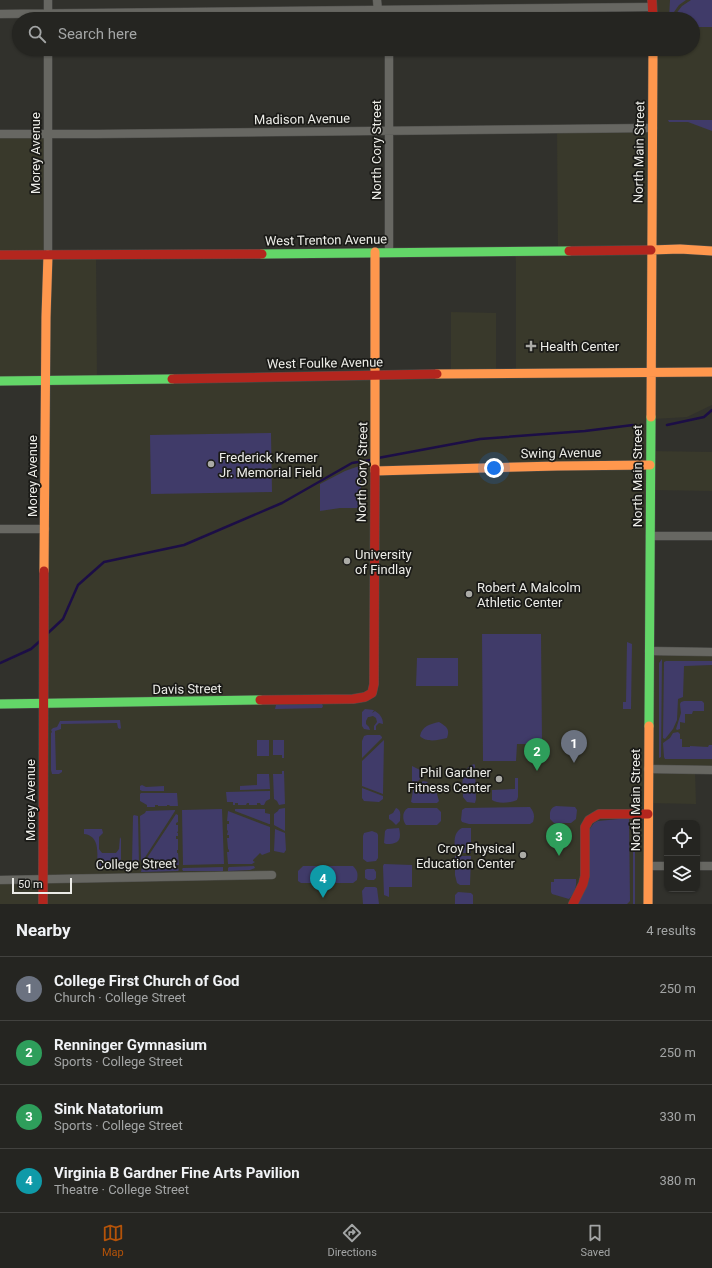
<!DOCTYPE html>
<meta charset="utf-8">
<style>
:root{--surface:#252521;--page:#31312e;--text:#f1f3f6;--muted:#a3a5a5;--line:#42423f;--accent:#b45309}
body{margin:0;font-family:Roboto,sans-serif;background:var(--page);color:var(--text)}
.controls{position:absolute;right:12px;bottom:12px;display:grid;overflow:hidden;border-radius:8px;box-shadow:0 1px 3px #0004}
.controls button{width:36px;height:36px;display:grid;place-items:center;padding:0;border:0;border-bottom:1px solid var(--line);background:var(--surface);color:var(--text);font:20px sans-serif}
.scale{position:absolute;left:12px;bottom:10px;width:60px;box-sizing:border-box;padding-left:4px;border:2px solid #ecece7;border-top:0;font-size:11px;line-height:14px;white-space:nowrap;color:#ecece7;-webkit-text-stroke:3px #1a1a17;paint-order:stroke}
.you{position:absolute;left:494px;top:468px;width:14px;height:14px;margin:-10px;border:3px solid #fff;border-radius:50%;background:#1a73e8;box-shadow:0 0 0 6px #1a73e833}
.badge{display:grid;place-items:center;width:26px;height:26px;border-radius:50%;background:var(--accent);color:#fff;font-size:13px;font-weight:700}
.pin{position:absolute;translate:-50% -33px;filter:drop-shadow(0 1px 2px #0008)}
.pin::after{content:'';position:absolute;top:21px;width:14px;height:12px;background:inherit;clip-path:polygon(0 0,100% 0,50% 100%)}
.list{margin:0;padding:0;list-style:none}
h2{display:flex;justify-content:space-between;align-items:center;height:52px;margin:0;padding:0 16px;font-size:17px}
h2 small{font-size:13px;font-weight:400;color:var(--muted)}
.list li{display:grid;grid-template-columns:26px 1fr auto;gap:12px;align-items:center;box-sizing:border-box;height:64px;padding:0 16px;border-top:1px solid var(--line)}
.list b{display:block;font-size:15px;white-space:nowrap}
.list p{margin:0;font-size:13px;white-space:nowrap;color:var(--muted)}
.list em{font-size:13px;font-style:normal;color:var(--muted)}
.icon{flex:none;width:22px;height:22px;fill:none;stroke:currentColor;stroke-width:2;stroke-linecap:round;stroke-linejoin:round}
.map{position:relative;flex:none;width:712px;height:904px;overflow:hidden}
.search{position:absolute;background:var(--surface);box-shadow:0 1px 3px #0004;left:12px;right:12px;top:12px;height:44px;display:flex;align-items:center;gap:10px;box-sizing:border-box;padding:0 14px;border-radius:22px;color:var(--muted);font-size:15px}
.sheet{height:308px;background:var(--surface)}
nav{display:flex;justify-content:space-around;align-items:center;box-sizing:border-box;height:56px;border-top:1px solid var(--line);background:var(--surface);font-size:11px;color:var(--muted)}
nav a{display:grid;justify-items:center;gap:2px}
nav .on{color:var(--accent)}
.map>svg:first-child{display:block}
</style>
<div class="map">
<svg width="712" height="904" viewBox="0 0 712 904">
<rect width="100%" height="100%" fill="#31312c"/>
<path fill="#39392b" d="M652,0h60v405l-25,12 -34,2 -3,-48v80l62,1v39l-61,-1 -2,161 63,1v118h-17l1,34 -48,-1 -1,101h-647v-24l43,-1 3,-499 -46,1v-247h47l1,120h48l1,125 354,-5v-62l45,1v60h20v-110l-1,-12 43,3 -1,-125 96,-1v-79h40v-30h-40z"/>
<path fill="#403b69" d="M670,0h16l-7,5 -10,14z
M691,0h21v27h-19v-8h-21l10,-13z
M668,120h44v11l-24,-9h-19z
M271,433l1,59 -121,2 -1,-59z
M362,465l-2,43h-20l-20,3v-27l25,-13z
M482,634h59l1,110h-25l-1,17h-33z
M627,642l5,2 -1,65h-8v-7h3z
M417,658h41v28h-42z
M662,659l-1,98 -2,1v-95z
M666,661h46v4l-28,1 -1,31 -5,2 -1,21 -4,9 -8,10 -2,-1 1,-76z
M684,701h18l2,2v8h-11l-1,3h-7v9l-5,-1v7l-3,1 -1,-1 5,-16 -1,-9 1,-2z
M322,704l1,2 -1,2 -47,1 1,-4z
M365,709l9,1 -2,3 3,-2c5,3 8,7 8,13l-4,-1 -3,3v4h-2v-4l3,-4 -1,-4 -3,-2 -4,1h-1l-2,4v3l3,3 1,3 -6,-1 -2,-3v-14z
M120,720l1,8 -1,1 -2,-1 -1,-5 -56,1v5l-6,2 1,39h6v2l-3,2h-7l-1,-4v-37l1,-1 -1,-2 2,-2 4,-1 3,-6z
M439,722c8,5 11,7 8,16 -8,2 -21,5 -27,-2 2,-10 10,-12 19,-14z
M678,732l2,2v5h2v8h8v-1l18,1 1,-2h3v14h-47l-1,-2 -1,-14 7,-5 3,-5z
M367,735h13l2,2v1l-20,20v-17l2,-5z
M257,740h12v16h-12z
M273,740h11v18h-2v-3h-9z
M384,740l-1,54 -21,-8v-25z
M474,764l1,1 1,34 -1,4 -8,-1 -4,-5c0,-13 -4,-27 11,-33z
M412,766l8,4 3,4v2l-9,9 -2,-2z
M282,771h2l1,33 -6,1 -2,-4 -3,-2 -1,-25h9z
M257,774h12l1,15 -30,1v-4l17,-1z
M515,778h3v19l-1,3c-7,3 -19,4 -25,0v-10l23,-1z
M423,781l5,1 -2,2 2,3 3,-2 6,9 2,7 -2,2h-24l-2,-1 2,-12z
M142,785l4,2 18,-1v5h-22l-2,-1v-4z
M362,788l21,8v3l-4,3 -15,-1 -2,-3z
M270,791v8l-4,2 -2,4h-3l-1,-2h-3v2h-8v-2h-2l-1,2h-8v-2h-3v2h-2v-3h-6l-1,-10z
M141,793h36l1,13h-8l-1,-1h-2v1h-9v-1h-3v2h-8v-2l-7,-4v-7z
M556,806l19,1 2,3 -1,9 -5,4h-17l-4,-4c0,-5 -1,-11 6,-13z
M530,807c4,5 5,9 3,15l-3,2h-61l-7,-2 -1,-2 1,-10 3,-2z
M285,808v23l-11,-6v-11l4,-3 1,-2z
M396,808c6,2 4,8 4,13l-4,4 -4,-4 -3,-2v-4l4,-2z
M408,808h29l4,4v9l-4,4h-31c-4,-5 -4,-14 2,-17z
M222,809l2,55 -41,1 -1,-55z
M235,809h30v4l5,1v10h-1l-34,-13z
M175,810v1l-33,51h-1l-1,-46 5,-3 1,-2z
M228,811l42,16v25l-8,3 -2,-2 -7,7v1l2,1 -3,2h-24l-1,-12h2v-2l-1,-1 -1,-11h2v-3h-2l1,-4 -1,-1v-6h2v-3h-2z
M176,814l2,1v7l-2,1v2h2v6l-1,2h1v3h-2v3h2v11h-1v3h1l1,12 -35,1 -1,-2z
M134,815l4,1 1,50h-5l2,-2 -4,-1 1,-47z
M629,818l1,83 -3,3h-49l11,-74 5,-7 4,-2z
M633,820l2,5v79h-2z
M399,828c3,13 -1,16 -13,16l-2,-1 1,-12 2,-2z
M462,828h9v25h-16c0,-9 -3,-20 7,-25z
M84,829h18l1,4 -4,4v12l3,4h14l3,-4 1,-12 1,2v20l-4,7 -5,1h-15c0,-12 4,-31 -13,-33z
M275,829l10,4 1,17 -2,3 -10,-2z
M372,831l5,2 1,2v23l-2,3 -9,1 -4,-3v-23l1,-3z
M455,856h16l-1,29h-10l-3,-2 -2,-8z
M384,864l28,1v22h-23v10l-5,-2 -1,-29z
M254,866l1,2 -5,2 -22,1v-3l1,-1z
M303,866h50c5,5 5,8 4,14l-4,3h-52l-3,-2v-10z
M223,867v4h-40l-1,-2 1,-1z
M142,868h36l1,2 -1,1 -37,1z
M367,869h7l2,3v6l-2,2h-6l-3,-2v-8z
M554,879h22c1,7 -2,15 -7,20l-17,-5 -1,-2v-10h3z
M365,887h10l2,1 2,16h-16l-1,-13z
M458,892l13,1 2,2v9h-18v-9z"/>
<g fill="none" stroke-linecap="round" stroke-linejoin="round">
<path stroke="#1c0e46" stroke-width="2.5" d="M667,425l37,-8 8,-7
M378,458l102,-19 105,-8 48,-6
M48,633l15,-14 15,-34 26,-23 80,-17 98,-42 70,-40 19,-3
M0,663l31,-14 9,-8"/>
<defs>
<path id="street" d="M377,0l1,11
M0,14l652,-7
M48,18v-18
M389,19v-9
M48,49v206
M0,134h97l556,-6
M389,252v-203
M0,529h45
M650,536h62
M649,651l63,1
M648,769l64,1
M648,866h19
M697,866h15
M0,880l272,-5"/>
<path id="fast" d="M262,254l307,-3
M0,381l172,-2
M0,704l260,-4
M649,726l2,-309"/>
<path id="slow" d="M651,250l29,-1 32,2
M375,252v217
M437,374l275,-2
M651,417l2,-368
M375,471l182,-5 93,-1
M44,571l2,-254 2,-62
M648,904l1,-178"/>
<path id="jam" d="M652,0l1,19
M569,251l82,-1
M0,255l262,-1
M172,379l265,-5
M260,700l93,-1 12,-2 7,-4 2,-9 1,-215
M43,904l1,-333
M573,904l10,-20 2,-8v-49l4,-7 10,-6h49"/>
</defs>
<use href="#street" stroke="#4f4f4c" stroke-width="9"/>
<use href="#fast" stroke="#4f4f4c" stroke-width="10"/>
<use href="#slow" stroke="#4f4f4c" stroke-width="10"/>
<use href="#jam" stroke="#4f4f4c" stroke-width="10"/>
<use href="#street" stroke="#676762" stroke-width="8"/>
<use href="#fast" stroke="#63d668" stroke-width="9"/>
<use href="#slow" stroke="#ff974d" stroke-width="9"/>
<use href="#jam" stroke="#b3261e" stroke-width="9"/>
</g>
<g fill="#ababa6" stroke="#1a1a17" stroke-width="1.5">
<path d="M529 340h4v4h4v4h-4v4h-4v-4h-4v-4h4z"/>
<circle cx="211" cy="464" r="4"/>
<circle cx="347" cy="561" r="4"/>
<circle cx="469" cy="594" r="4"/>
<circle cx="499" cy="779" r="4"/>
<circle cx="523" cy="855" r="4"/>
</g>
<g text-anchor="middle" dominant-baseline="central" stroke-width="3.5" stroke-linejoin="round" paint-order="stroke">
<g font-size="13" fill="#ecece7" stroke="#1a1a17">
<text transform="translate(302 119) rotate(-1)">Madison Avenue</text>
<text transform="translate(376 150) rotate(-90)">North Cory Street</text>
<text transform="translate(639 152) rotate(-89)">North Main Street</text>
<text transform="translate(35 153) rotate(-90)">Morey Avenue</text>
<text transform="translate(326 240) rotate(-1)">West Trenton Avenue</text>
<text transform="translate(325 363) rotate(-1)">West Foulke Avenue</text>
<text transform="translate(561 453) rotate(-1)">Swing Avenue</text>
<text transform="translate(362 472) rotate(-89)">North Cory Street</text>
<text transform="translate(32 476) rotate(-90)">Morey Avenue</text>
<text transform="translate(637 476) rotate(-90)">North Main Street</text>
<text transform="translate(187 689) rotate(-1)">Davis Street</text>
<text transform="translate(30 800) rotate(-90)">Morey Avenue</text>
<text transform="translate(635 800) rotate(-90)">North Main Street</text>
<text transform="translate(136 864) rotate(-1)">College Street</text>
</g>
<g font-size="13" fill="#ecece7" stroke="#1a1a17" text-anchor="start">
<text x="540" y="346">Health Center</text>
<text x="219" y="457">Frederick Kremer<tspan x="219" dy="15">Jr. Memorial Field</tspan></text>
<text x="355" y="554">University<tspan x="355" dy="15">of Findlay</tspan></text>
<text x="477" y="587">Robert A Malcolm<tspan x="477" dy="15">Athletic Center</tspan></text>
<text x="491" y="772" text-anchor="end">Phil Gardner<tspan x="491" dy="15">Fitness Center</tspan></text>
<text x="515" y="848" text-anchor="end">Croy Physical<tspan x="515" dy="15">Education Center</tspan></text>
</g>
</g>
</svg>
<div class="controls">
<button><svg class="icon" aria-label="locate" viewBox="0 0 24 24"><circle cx="12" cy="12" r="6"/><path d="M12 2v4M12 18v4M2 12h4M18 12h4"/></svg></button>
<button><svg class="icon" aria-label="layers" viewBox="0 0 24 24"><path d="M12 4l9 5-9 5-9-5zM3 14l9 5 9-5"/></svg></button>
</div>
<div class="scale">50 m</div>
<div class="you"></div>
<div class="pin badge" style="left:574px;top:763px;background:#6b7280">1</div>
<div class="pin badge" style="left:537px;top:771px;background:#2e9e5b">2</div>
<div class="pin badge" style="left:559px;top:856px;background:#2e9e5b">3</div>
<div class="pin badge" style="left:323px;top:898px;background:#0f9aa8">4</div>
<div class="search"><svg class="icon" aria-label="search" viewBox="0 0 24 24"><circle cx="10" cy="10" r="6"/><path d="M15 15l6 6"/></svg>Search here</div>
</div>
<section class="sheet">
<h2>Nearby<small>4 results</small></h2>
<ul class="list">
<li><span class="badge" style="background:#6b7280">1</span><div><b>College First Church of God</b><p>Church · College Street</p></div><em>250 m</em></li>
<li><span class="badge" style="background:#2e9e5b">2</span><div><b>Renninger Gymnasium</b><p>Sports · College Street</p></div><em>250 m</em></li>
<li><span class="badge" style="background:#2e9e5b">3</span><div><b>Sink Natatorium</b><p>Sports · College Street</p></div><em>330 m</em></li>
<li><span class="badge" style="background:#0f9aa8">4</span><div><b>Virginia B Gardner Fine Arts Pavilion</b><p>Theatre · College Street</p></div><em>380 m</em></li>
</ul>
</section>
<nav>
<a class="on"><svg class="icon" aria-label="map" viewBox="0 0 24 24"><path d="M3 6l6-2 6 2 6-2v14l-6 2-6-2-6 2zM9 4v14M15 6v14"/></svg>Map</a>
<a><svg class="icon" aria-label="directions" viewBox="0 0 24 24"><path d="M12 3l9 9-9 9-9-9zM9 14v-3h6M13 9l2 2-2 2"/></svg>Directions</a>
<a><svg class="icon" aria-label="saved" viewBox="0 0 24 24"><path d="M7 4h10v16l-5-4-5 4z"/></svg>Saved</a>
</nav>
